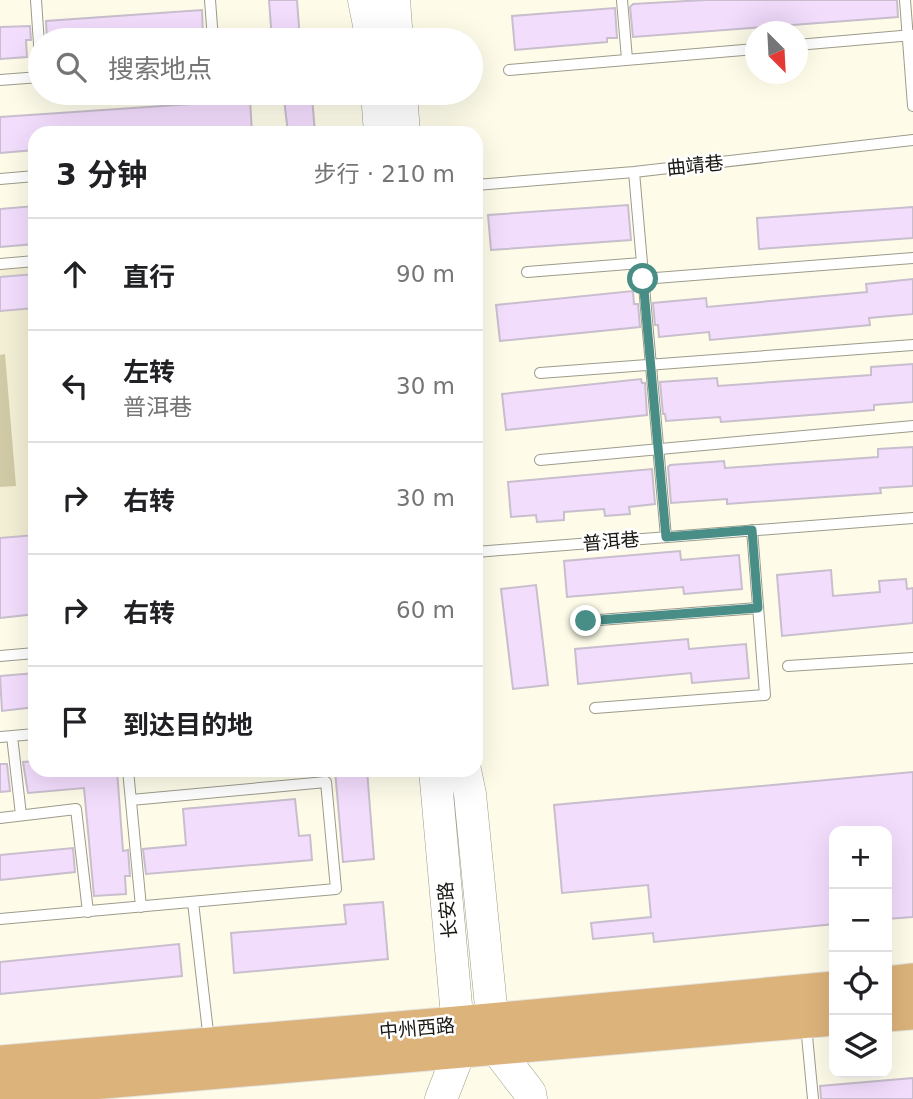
<!DOCTYPE html>
<html lang="zh">
<meta charset="utf-8">
<style>
:root{--surface:#fff;--page:#f6f6f6;--text:#202124;--muted:#757577;--line:#e0e0e0}
body{margin:0;font-family:"DejaVu Sans","Noto Sans SC",sans-serif;background:var(--page);color:var(--text)}
.controls{position:absolute;right:21px;bottom:21px;display:grid;overflow:hidden;border-radius:14px;box-shadow:0 7px 28px #0002}
.controls button{width:63px;height:63px;display:grid;place-items:center;padding:0;border:0;border-bottom:2px solid var(--line);background:var(--surface);color:var(--text);font:35px sans-serif}
.compass{position:absolute;left:745px;top:21px;width:63px;height:63px;border-radius:50%;background:var(--surface);box-shadow:0 7px 28px #0002;rotate:156deg}
.stop{position:absolute;width:21px;height:21px;margin:-16px;border:5px solid #488e86;border-radius:50%;background:#fff}
.stop.end{background:#488e86;border-color:#fff;box-shadow:0 2px 7px #0008}
.list{margin:0;padding:0;list-style:none}
h2{display:flex;justify-content:space-between;align-items:center;height:91px;margin:0;padding:0 28px;font-size:30px}
h2 small{font-size:23px;font-weight:400;color:var(--muted)}
.list li{display:grid;grid-template-columns:46px 1fr auto;gap:21px;align-items:center;box-sizing:border-box;height:112px;padding:0 28px;border-top:2px solid var(--line)}
.list b{display:block;font-size:26px;white-space:nowrap}
.list p{margin:0;font-size:23px;white-space:nowrap;color:var(--muted)}
.list em{font-size:23px;font-style:normal;color:var(--muted)}
.icon{flex:none;width:38px;height:38px;fill:none;stroke:currentColor;stroke-width:2;stroke-linecap:round;stroke-linejoin:round}
.map{position:relative;flex:none;width:913px;height:1099px;overflow:hidden}
.search{position:absolute;background:var(--surface);box-shadow:0 7px 28px #0002;left:28px;top:28px;width:455px;height:77px;display:flex;align-items:center;gap:18px;box-sizing:border-box;padding:0 24px;border-radius:38px;color:var(--muted);font-size:26px}
.panel{position:absolute;background:var(--surface);box-shadow:0 7px 28px #0002;left:28px;top:126px;width:455px;height:651px;border-radius:21px}
.map>svg:first-child{display:block}
</style>
<div class="map">
<svg width="913" height="1099" viewBox="0 0 913 1099">
<rect width="100%" height="100%" fill="#fefce9"/>
<path fill="#f3efd5" d="M35,258v309l-35,3v-308z"/>
<path fill="#d0caa6" d="M5,354l11,132 -16,1v-132z"/>
<path fill="#f3ddfd" stroke="#c8becd" stroke-width="2" d="M269,0h28l3,40h-28z
M704,0h193l1,17 -265,20 -3,-30 3,-3z
M615,8l2,30h-10v4l-92,8 -3,-34z
M202,10l1,27 -47,3h-109l-1,-19z
M30,26l1,14h-5l1,17 -27,2v-32z
M312,97l3,36h-27l-4,-34z
M250,100l2,33h-217v17l-35,3v-36z
M628,205l3,35 -140,10 -3,-35z
M35,206v38l-35,3v-38z
M913,207v31l-154,11 -2,-31z
M35,274v34l-35,3v-34z
M913,279v35l-44,4 1,7 -160,15 -1,-8 -50,5 -1,-12h-3l-2,-22 53,-5 1,9 160,-15 -1,-8z
M633,291l1,13h4l2,23 -140,14 -4,-36z
M913,364v38l-39,3v5l-153,12 -1,-5 -54,4 -1,-7h-2l-3,-32 57,-4 1,8 153,-11v-8z
M641,379l1,4h3l2,32 -141,15 -4,-36z
M913,447v39l-33,2 1,5 -154,11v-5l-56,4 -3,-36 2,-2 54,-4 1,7 153,-11v-8z
M652,469l3,35 -26,3 1,7 -25,2 -1,-7 -40,3v8l-27,2 -1,-7 -25,2 -3,-35z
M35,535v79l-35,4v-80z
M680,551l1,9 58,-5 3,34 -58,5 -1,-7 -116,10 -3,-36z
M831,570l2,26 47,-4 -1,-11 27,-2 1,10 6,-1v35l-131,13 -5,-61z
M536,585l12,100 -35,4 -12,-100z
M688,639l1,10 57,-5 3,34 -57,5 -1,-10 -113,11 -3,-35z
M35,673v34l-33,4 -2,-35z
M35,761v9h82l6,81 5,-1 2,26h-5l1,18 -32,2 -10,-108 -56,5 -5,-31z
M0,764h7l3,27 -10,1z
M335,770h32l7,89 -31,3z
M913,772v145l-26,2v-88h-53v93l-180,18 -1,-9 -60,6 -2,-16 60,-6 -3,-32 -86,8 -8,-88z
M295,799l4,37 11,-1 2,25 -166,14 -3,-25 43,-4 -3,-36z
M73,848l2,24 -75,8v-25z
M383,902l5,57 -154,14 -3,-40 115,-9 -2,-19z
M179,944l3,32 -182,18v-32z
M913,1078v21h-92l-1,-13z"/>
<g fill="none" stroke-linecap="round" stroke-linejoin="round">
<defs>
<path id="service" d="M36,0l4,59
M210,0l3,40
M622,0l5,59
M905,0l8,106
M797,45l116,-10
M509,70l246,-21
M0,80l40,-3
M634,172l32,365
M0,179l35,-3
M476,185l158,-13 279,-32
M0,264l35,-3
M527,272l114,-9
M643,279l270,-21
M540,373l373,-28
M540,460l373,-34
M476,552l437,-34
M586,621l172,-13
M0,656l35,-3
M788,666l125,-8
M595,708l170,-13 -13,-165
M12,736l9,79
M0,737l35,-3
M128,770l13,137
M0,818l76,-9 12,103
M193,902l16,139
M0,919l336,-30 -10,-107 -195,18
M806,1025l7,74"/>
<path id="secondary" d="M364,0l8,40
M394,0l3,40
M377,93l3,40
M401,93l3,40
M435,770l25,280 -19,49
M465,770l5,24 25,253 35,46 1,6"/>
<path id="primary" d="M887,984l26,-3
M887,1014l26,-2
M0,1063l457,-39 377,-35
M0,1090l834,-72"/>
</defs>
<use href="#service" stroke="#9d9b8a" stroke-width="12"/>
<use href="#secondary" stroke="#9d9b8a" stroke-width="33"/>
<use href="#primary" stroke="#e3e3e2" stroke-width="37"/>
<use href="#service" stroke="#fff" stroke-width="10"/>
<use href="#secondary" stroke="#fff" stroke-width="32"/>
<use href="#primary" stroke="#dcb37b" stroke-width="35"/>
</g>
<g fill="none" stroke-linecap="round" stroke-linejoin="round">
<path stroke="#488e86" stroke-width="9" d="M586,621l172,-13 -6,-78 -86,7 -23,-258"/>
</g>
<g text-anchor="middle" dominant-baseline="central" stroke-width="5" stroke-linejoin="round" paint-order="stroke">
<g font-size="19" fill="#181711" stroke="#fff">
<text transform="translate(695 165) rotate(-6)">曲靖巷</text>
<text transform="translate(611 541) rotate(-5)">普洱巷</text>
<text transform="translate(447 910) rotate(-95)">长安路</text>
<text transform="translate(417 1028) rotate(-5)">中州西路</text>
</g>
</g>
</svg>
<div class="controls">
<button>+</button>
<button>−</button>
<button><svg class="icon" aria-label="locate" viewBox="0 0 24 24"><circle cx="12" cy="12" r="6"/><path d="M12 2v4M12 18v4M2 12h4M18 12h4"/></svg></button>
<button><svg class="icon" aria-label="layers" viewBox="0 0 24 24"><path d="M12 4l9 5-9 5-9-5zM3 14l9 5 9-5"/></svg></button>
</div>
<svg class="compass" viewBox="-18 -18 36 36"><path d="M0-13l5 13h-10z" fill="#e53935"/><path d="M0 13l5-13h-10z" fill="#757577"/></svg>
<div class="stop" style="left:643px;top:279px"></div>
<div class="stop end" style="left:586px;top:621px"></div>
<div class="search"><svg class="icon" aria-label="search" viewBox="0 0 24 24"><circle cx="10" cy="10" r="6"/><path d="M15 15l6 6"/></svg>搜索地点</div>
<section class="panel">
<h2>3 分钟<small>步行 · 210 m</small></h2>
<ul class="list">
<li><svg class="icon" aria-label="ahead" viewBox="0 0 24 24"><path d="M12 20V5M6 11l6-6 6 6"/></svg><div><b>直行</b></div><em>90 m</em></li>
<li><svg class="icon" aria-label="left" viewBox="0 0 24 24"><path d="M17 20v-9H6M10 6l-5 5 5 5"/></svg><div><b>左转</b><p>普洱巷</p></div><em>30 m</em></li>
<li><svg class="icon" aria-label="right" viewBox="0 0 24 24"><path d="M7 20v-9h11M14 6l5 5-5 5"/></svg><div><b>右转</b></div><em>30 m</em></li>
<li><svg class="icon" aria-label="right" viewBox="0 0 24 24"><path d="M7 20v-9h11M14 6l5 5-5 5"/></svg><div><b>右转</b></div><em>60 m</em></li>
<li><svg class="icon" aria-label="arrive" viewBox="0 0 24 24"><path d="M6 21V4h12l-3 4 3 4H6"/></svg><div><b>到达目的地</b></div></li>
</ul>
</section>
</div>
